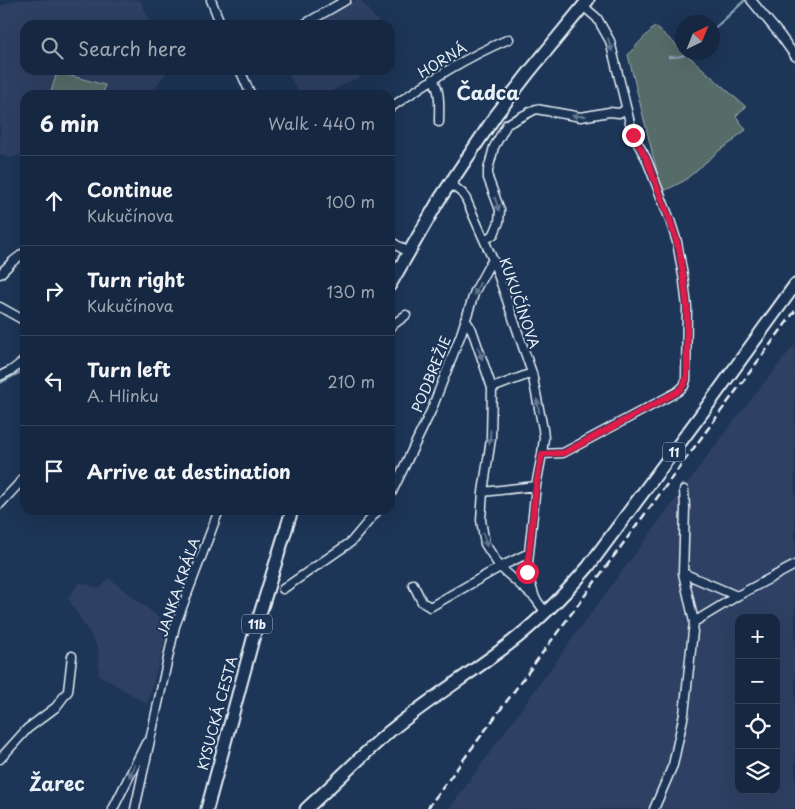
<!DOCTYPE html>
<meta charset="utf-8">
<style>
:root{--surface:#162841;--page:#1f3048;--text:#f1f3f6;--muted:#9ea6b1;--line:#35445a}
body{margin:0;font-family:"Playpen Sans",sans-serif;background:var(--page);color:var(--text)}
.controls{position:absolute;right:15px;bottom:15px;display:grid;overflow:hidden;border-radius:10px;box-shadow:0 5px 20px #0002}
.controls button{width:45px;height:45px;display:grid;place-items:center;padding:0;border:0;border-bottom:1px solid var(--line);background:var(--surface);color:var(--text);font:25px sans-serif}
.compass{position:absolute;left:675px;top:15px;width:45px;height:45px;border-radius:50%;background:var(--surface);box-shadow:0 5px 20px #0002;rotate:43deg}
.stop{position:absolute;width:15px;height:15px;margin:-11px;border:4px solid #e11d48;border-radius:50%;background:#fff}
.stop.end{background:#e11d48;border-color:#fff;box-shadow:0 1px 5px #0008}
.list{margin:0;padding:0;list-style:none}
h2{display:flex;justify-content:space-between;align-items:center;height:65px;margin:0;padding:0 20px;font-size:21px}
h2 small{font-size:16px;font-weight:400;color:var(--muted)}
.list li{display:grid;grid-template-columns:32px 1fr auto;gap:15px;align-items:center;box-sizing:border-box;height:90px;padding:0 20px;border-top:1px solid var(--line)}
.list b{display:block;font-size:19px;white-space:nowrap}
.list p{margin:0;font-size:16px;white-space:nowrap;color:var(--muted)}
.list em{font-size:16px;font-style:normal;color:var(--muted)}
.icon{flex:none;width:28px;height:28px;fill:none;stroke:currentColor;stroke-width:2;stroke-linecap:round;stroke-linejoin:round}
.map{position:relative;flex:none;width:795px;height:809px;overflow:hidden}
.search{position:absolute;background:var(--surface);box-shadow:0 5px 20px #0002;left:20px;top:20px;width:375px;height:55px;display:flex;align-items:center;gap:12px;box-sizing:border-box;padding:0 18px;border-radius:15px;color:var(--muted);font-size:19px}
.panel{position:absolute;background:var(--surface);box-shadow:0 5px 20px #0002;left:20px;top:90px;width:375px;height:425px;border-radius:15px}
.map>svg:first-child{display:block}
</style>
<div class="map">
<svg width="795" height="809" viewBox="0 0 795 809">
<rect width="100%" height="100%" fill="#1d3557"/>
<filter id="ink" filterUnits="userSpaceOnUse"><feTurbulence type="fractalNoise" baseFrequency=".02" numOctaves="2"/><feDisplacementMap in="SourceGraphic" scale="10" xChannelSelector="R" yChannelSelector="G"/><feConvolveMatrix kernelMatrix="1 2 1 2 8 2 1 2 1" color-interpolation-filters="sRGB"/></filter>
<g filter="url(#ink)">
<path fill="#2e4164" fill-rule="evenodd" d="M16,0h124l12,25h-127v45h144l-18,22 -9,3h-117v59l-15,4 -10,-4v-148z
M356,0h4l21,25h-68z
M286,70h85l-15,10 -2,-1 -30,16h-24z
M795,344v465h-346l128,-177 149,-201zM739,618h37v172h-37z
M109,578l61,48 -23,78 -48,-29 -1,-27 -30,-50 12,-16 20,7z"/>
<path fill="#566c68" stroke="#9faeb0" d="M655,26l27,24v2l3,1 61,54 -10,9 10,14 -12,9 1,1 -15,10 -36,31 -22,11 -34,-137 4,-5z
M57,72l48,13 -2,10h-53z"/>
<g fill="none" stroke-linecap="round" stroke-linejoin="round">
<path stroke="#849eb5" stroke-width="2.5" d="M712,31l33,-31
M669,57c8,0 14,0 20,-5
M0,383l21,-11 4,-4"/>
<defs>
<path id="minor" d="M211,0l10,25
M751,0l29,35 15,21
M303,25l43,-25
M240,70l11,25
M433,79c8,13 6,28 6,43
M390,108c39,-27 76,-51 119,-69
M450,183l12,10 4,6 27,61 39,113 11,56 1,9 -2,16 -6,32 -9,86 8,26
M485,240l9,-6 5,-12 1,-12 -12,-32v-8l6,-23 13,-23 29,-15 45,8 28,-5 10,1 4,-2 3,-3
M390,241l18,11
M0,274l12,-12 13,-10
M0,307l25,14
M465,319l7,11 20,58 -1,51 -8,53 -2,28 4,24 15,23 35,31 11,15
M390,327l16,-12
M0,376l12,-6 13,-10
M492,388l40,-15
M542,454l21,-1 114,-61 7,-6 2,-6 1,-73 -3,-26 -7,-39 -7,-22 -24,-62 -13,-23 -23,-94 -13,-23 -14,-12
M483,492l53,-6
M390,496l41,-85 30,-77 14,-43 13,-24 5,-7
M0,504l25,-27
M683,573l54,23
M413,584l9,18 8,5 70,-40 29,-14
M283,589l68,-47 27,-32
M694,622l43,-26 58,-31
M0,759l27,-30 29,-22 12,-16 4,-35
M113,809l33,-66
M135,809l40,-183 44,-116
M654,809l19,-44 11,-51 10,-92 -11,-49 2,-65 -1,-18"/>
<path id="primary" d="M390,285l49,-85 57,-85 34,-44 58,-71
M207,809l52,-192 33,-107
M306,809c28,-25 55,-53 84,-78 38,-31 80,-57 119,-87 30,-23 55,-49 79,-77l120,-162 87,-120"/>
</defs>
<use href="#minor" stroke="#e8f1f8" stroke-width="11"/>
<use href="#primary" stroke="#e8f1f8" stroke-width="15"/>
<use href="#minor" stroke="#1d3557" stroke-width="8"/>
<use href="#primary" stroke="#1d3557" stroke-width="11"/>
<path stroke="#e8f1f8" stroke-width="2.5" stroke-dasharray="8 4" stroke-linecap="butt" d="M427,809l368,-498"/>
</g>
<defs><path id="oneway-solid" d="M-6-.8H1V-3.2L6.5 0L1 3.2V.8H-6Z" transform="scale(1.25)"/></defs>
<g fill="#64778f">
<use href="#oneway-solid" transform="translate(610 45) rotate(73)"/>
<use href="#oneway-solid" transform="translate(579 116) rotate(-178)"/>
<use href="#oneway-solid" transform="translate(497 204) rotate(72)"/>
<use href="#oneway-solid" transform="translate(477 289) rotate(115)"/>
<use href="#oneway-solid" transform="translate(480 353) rotate(71)"/>
<use href="#oneway-solid" transform="translate(538 406) rotate(-101)"/>
<use href="#oneway-solid" transform="translate(490 437) rotate(94)"/>
<use href="#oneway-solid" transform="translate(485 540) rotate(74)"/>
<use href="#oneway-solid" transform="translate(132 771) rotate(116)"/>
</g>
</g>
<g fill="none" stroke-linecap="round" stroke-linejoin="round" filter="url(#ink)">
<path stroke="#e11d48" stroke-width="6" d="M527,572l9,-86 6,-32 22,-1 113,-61c7,-5 9,-10 10,-19v-67l-3,-25 -5,-32 -9,-29 -24,-62 -13,-23"/>
</g>
<g text-anchor="middle" dominant-baseline="central" stroke-width="4.5" stroke-linejoin="round" paint-order="stroke">
<g fill="#1d3557" stroke="#abb9c8" stroke-width="1">
<rect x="663" y="442.5" width="22" height="19" rx="4"/>
<rect x="242" y="614.5" width="30" height="19" rx="4"/>
</g>
<g font-size="12" font-weight="bold" fill="#e8f1f8">
<text x="674" y="452">11</text>
<text x="257" y="624">11b</text>
</g>
<g font-size="14" fill="#e8f1f8" stroke="#1d3557">
<text transform="translate(442 60) rotate(-31)">HORNÁ</text>
<text transform="translate(520 303) rotate(71)">KUKUČÍNOVA</text>
<text transform="translate(431 374) rotate(-68)">PODBREŽIE</text>
<text transform="translate(178 587) rotate(-71)">JANKA KRÁĽA</text>
<text transform="translate(217 713) rotate(-75)">KYSUCKÁ CESTA</text>
</g>
<g font-size="19" font-weight="bold" fill="#e8f1f8" stroke="#1d3557">
<text x="488" y="92">Čadca</text>
<text x="57" y="783">Žarec</text>
</g>
</g>
</svg>
<div class="controls">
<button>+</button>
<button>−</button>
<button><svg class="icon" aria-label="locate" viewBox="0 0 24 24"><circle cx="12" cy="12" r="6"/><path d="M12 2v4M12 18v4M2 12h4M18 12h4"/></svg></button>
<button><svg class="icon" aria-label="layers" viewBox="0 0 24 24"><path d="M12 4l9 5-9 5-9-5zM3 14l9 5 9-5"/></svg></button>
</div>
<svg class="compass" viewBox="-18 -18 36 36"><path d="M0-13l5 13h-10z" fill="#e53935"/><path d="M0 13l5-13h-10z" fill="#9ea6b1"/></svg>
<div class="stop" style="left:527px;top:572px"></div>
<div class="stop end" style="left:633px;top:135px"></div>
<div class="search"><svg class="icon" aria-label="search" viewBox="0 0 24 24"><circle cx="10" cy="10" r="6"/><path d="M15 15l6 6"/></svg>Search here</div>
<section class="panel">
<h2>6 min<small>Walk · 440 m</small></h2>
<ul class="list">
<li><svg class="icon" aria-label="ahead" viewBox="0 0 24 24"><path d="M12 20V5M6 11l6-6 6 6"/></svg><div><b>Continue</b><p>Kukučínova</p></div><em>100 m</em></li>
<li><svg class="icon" aria-label="right" viewBox="0 0 24 24"><path d="M7 20v-9h11M14 6l5 5-5 5"/></svg><div><b>Turn right</b><p>Kukučínova</p></div><em>130 m</em></li>
<li><svg class="icon" aria-label="left" viewBox="0 0 24 24"><path d="M17 20v-9H6M10 6l-5 5 5 5"/></svg><div><b>Turn left</b><p>A. Hlinku</p></div><em>210 m</em></li>
<li><svg class="icon" aria-label="arrive" viewBox="0 0 24 24"><path d="M6 21V4h12l-3 4 3 4H6"/></svg><div><b>Arrive at destination</b></div></li>
</ul>
</section>
</div>
